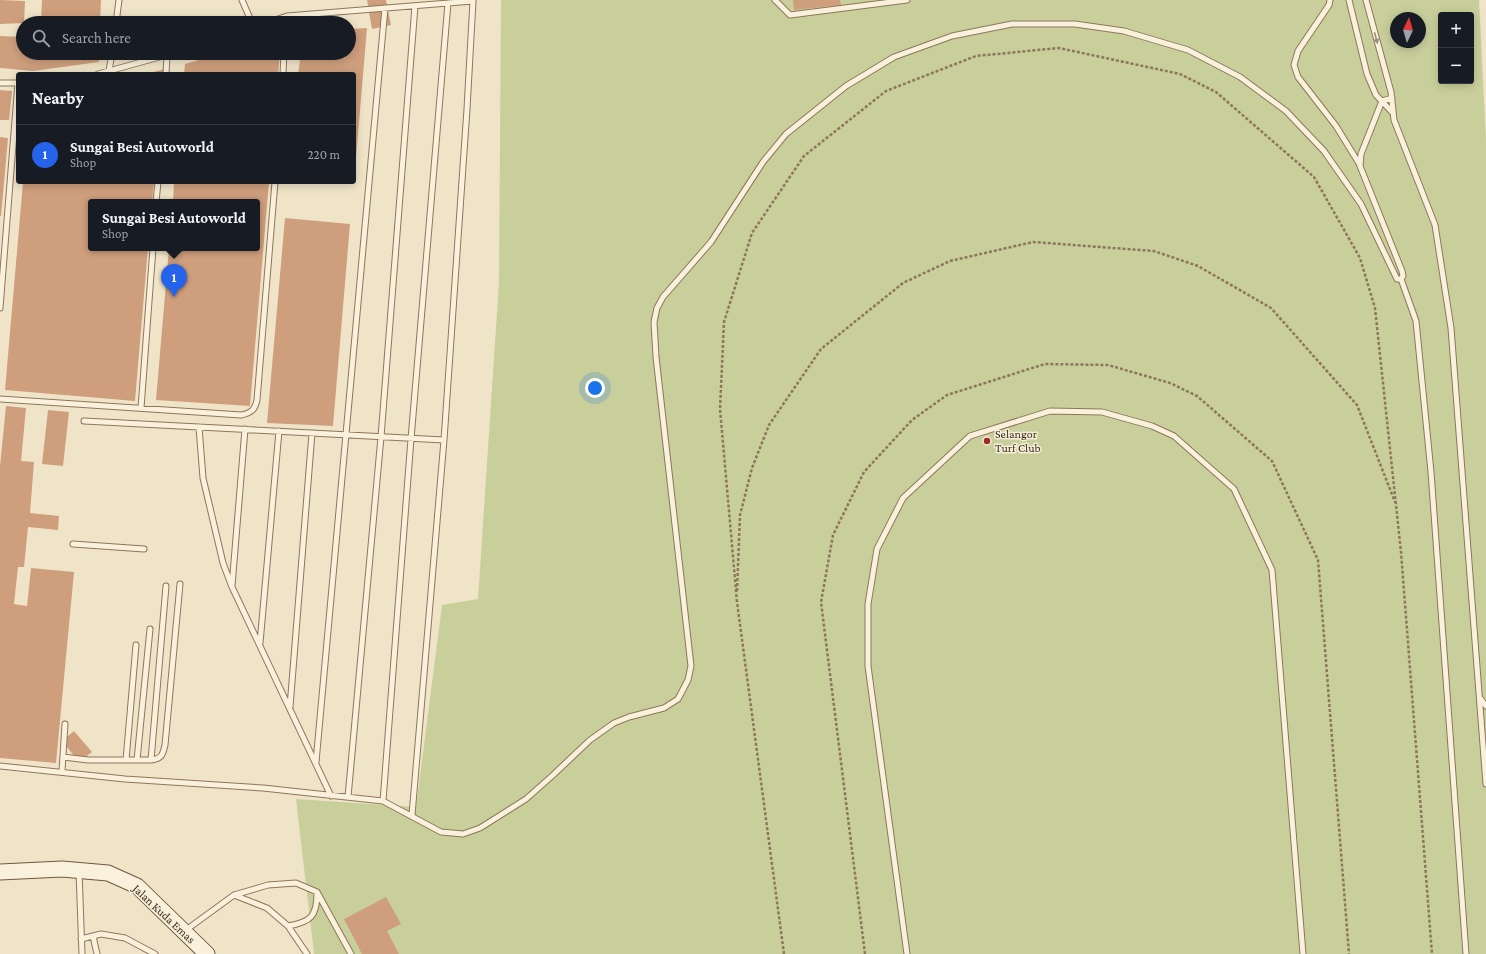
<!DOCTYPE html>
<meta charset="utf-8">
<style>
:root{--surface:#171b24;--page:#242831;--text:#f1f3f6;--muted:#9ea1a6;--line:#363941;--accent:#2563eb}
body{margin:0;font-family:"Crimson Pro",serif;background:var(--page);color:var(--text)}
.controls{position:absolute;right:12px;top:12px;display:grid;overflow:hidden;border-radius:4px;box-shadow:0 2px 10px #0003}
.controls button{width:36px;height:36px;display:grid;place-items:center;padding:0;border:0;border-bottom:1px solid var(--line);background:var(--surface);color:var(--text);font:20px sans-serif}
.compass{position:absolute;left:1390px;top:12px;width:36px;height:36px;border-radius:50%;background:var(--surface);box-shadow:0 2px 10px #0003;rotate:5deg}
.you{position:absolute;left:595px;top:388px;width:14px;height:14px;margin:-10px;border:3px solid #fff;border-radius:50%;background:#1a73e8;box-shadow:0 0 0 6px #1a73e833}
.badge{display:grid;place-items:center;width:26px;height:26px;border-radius:50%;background:var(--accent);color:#fff;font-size:13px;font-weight:700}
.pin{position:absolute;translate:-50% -33px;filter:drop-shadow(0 1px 2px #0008)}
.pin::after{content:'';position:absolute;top:21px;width:14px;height:12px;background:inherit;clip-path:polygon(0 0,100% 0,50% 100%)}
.popup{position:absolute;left:88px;top:199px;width:172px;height:52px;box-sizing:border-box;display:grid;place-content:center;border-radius:4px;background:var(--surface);filter:drop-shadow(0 1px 3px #0005);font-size:13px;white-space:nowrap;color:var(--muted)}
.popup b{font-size:15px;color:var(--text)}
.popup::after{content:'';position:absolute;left:50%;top:100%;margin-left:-8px;border:8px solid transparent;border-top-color:var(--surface)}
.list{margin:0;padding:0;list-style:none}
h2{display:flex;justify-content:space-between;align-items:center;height:52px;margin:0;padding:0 16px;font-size:17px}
h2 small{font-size:13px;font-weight:400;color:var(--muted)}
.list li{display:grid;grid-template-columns:26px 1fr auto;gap:12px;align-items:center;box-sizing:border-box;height:60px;padding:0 16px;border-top:1px solid var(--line)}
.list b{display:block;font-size:15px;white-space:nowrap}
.list p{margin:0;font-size:13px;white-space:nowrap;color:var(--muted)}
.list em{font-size:13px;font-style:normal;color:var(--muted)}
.icon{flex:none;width:22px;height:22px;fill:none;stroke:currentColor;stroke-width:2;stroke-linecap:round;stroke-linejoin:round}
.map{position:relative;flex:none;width:1486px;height:954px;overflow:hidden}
.search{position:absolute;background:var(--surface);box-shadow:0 2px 10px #0003;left:16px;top:16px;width:340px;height:44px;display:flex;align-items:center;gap:10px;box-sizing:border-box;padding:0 14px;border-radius:22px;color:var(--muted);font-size:15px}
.panel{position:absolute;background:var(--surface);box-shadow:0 2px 10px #0003;left:16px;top:72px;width:340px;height:112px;border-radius:4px}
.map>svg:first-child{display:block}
</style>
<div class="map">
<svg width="1486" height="954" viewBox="0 0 1486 954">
<rect width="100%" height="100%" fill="#f0e4c8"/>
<path fill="#c9cf9b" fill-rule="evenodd" d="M501,0h978l7,140v814h-1172l-18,-155 120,8 26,-202 36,-6 21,-317zM1441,15h30v66h-30zM1396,18h24v24h-24z"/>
<path fill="#cf9f7d" d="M0,0l25,1 -1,22 -24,1z
M42,0h59l-1,23h-59z
M367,0h19l5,25 -19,4z
M793,0h47l1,5 -47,5z
M367,28l-12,141h-1v-95h-56l3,-21h48v-24z
M0,36l23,1v16h76v9l-66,9 -33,-3z
M223,53h57l-2,21h-94l1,-10z
M164,69l-1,5h-17z
M0,90l12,1 -3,29h-9z
M0,137l8,1 -7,78h-1z
M23,182h131l-2,20h-61v46h57l-13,153 -130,-11z
M174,182h95l-19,224 -94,-6 13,-152h88v-46h-84z
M285,218l65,6 -17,202 -66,-3z
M6,406l20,2 -5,53 13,1 -4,51 29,3 -1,14 -30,-3 -4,40h-6l-4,37 13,2 4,-38 43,4 -18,191 -56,-5v-292z
M48,410l21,2 -6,54 -21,-2z
M74,731l18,21 -13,10 -17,-21z
M386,897l15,27 -14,7 12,23h-37l-18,-35z"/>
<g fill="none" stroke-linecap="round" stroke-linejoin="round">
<defs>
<path id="lane" d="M242,0l10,23
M775,0l15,15 117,-15
M1330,0l-1,5 -31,46 -4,14 4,12 38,49 24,39
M1349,0l18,74 9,21 17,18
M1366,0l25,92 3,28 41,105 16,103 35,456
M116,23l3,-23
M109,71l3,-18
M98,74l76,-21
M166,74l1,-19
M283,74l1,-21
M0,83h18
M156,202l2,-20
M1401,279l15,42 15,151 35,482
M0,308l18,-225
M0,399l241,16c10,-2 14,-5 16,-15l18,-218
M141,408l12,-160
M84,421l360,19 23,-331 6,-108 -186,15 -21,7
M199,427l4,51 20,85 9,24 99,209
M73,544l71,5
M232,586l13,-157
M260,643l19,-212
M1480,698l6,8
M290,707l22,-274
M63,757l25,3h63c11,-1 12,-6 14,-15l15,-161
M126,760l10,-115
M137,760l13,-131
M151,760l15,-174
M316,762l69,-754
M0,766l125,13 138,9 120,13 58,31 22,2 17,-6 46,-29 26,-23 38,-36 24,-17 15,-6 35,-9 14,-9 10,-19 3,-14 -35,-309 -2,-35 3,-14 6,-11 48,-55 52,-80 23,-28 60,-48 48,-29 58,-21 60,-12h63l49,7 64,19 52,27 46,34 38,40 37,53 36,75h4l2,-3 -1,-5 -42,-105 1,-12 21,-53 10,-3
M62,771l3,-47
M348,797l33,-360 34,-431
M383,801l28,-362 37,-436
M412,815l32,-375
M79,871l3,83
M234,895l33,13 21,18 19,28
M288,926c23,-4 29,-10 29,-33
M186,930l48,-35 34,-10 28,-2 21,9 34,62
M93,936l4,18
M81,939l20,-5 24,4 30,16
M907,954l-39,-288v-62l9,-55 26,-51 67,-62 80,-25 52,1 50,14 22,10 60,53 38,81 31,384"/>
<path id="secondary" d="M0,872l62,-3 46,4 29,13 70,68"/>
</defs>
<use href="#lane" stroke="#8d765c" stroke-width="7"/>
<use href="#secondary" stroke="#6f573f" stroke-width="17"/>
<path stroke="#8d765c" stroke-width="2.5" stroke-dasharray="3 2" stroke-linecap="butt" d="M737,591l3,-76 12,-47 17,-43 52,-76 82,-66 47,-22 83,-19 121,9 44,15 73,42 86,97 38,97
M784,954l-47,-352 -17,-193 4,-87 28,-89 52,-77 82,-65 90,-35 83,-8 121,26 36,18 98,85 46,81 15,50 26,244 31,402
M865,954l-44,-352 12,-67 31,-63 48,-52 35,-25 98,-31 63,1 62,18 27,13 75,65 46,99 31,394"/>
<use href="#lane" stroke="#faf1dc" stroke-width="5"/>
<use href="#secondary" stroke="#faf1dc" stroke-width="15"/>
</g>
<defs><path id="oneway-solid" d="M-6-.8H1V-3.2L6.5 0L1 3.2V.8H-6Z"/></defs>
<use fill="#9c907e" href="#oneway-solid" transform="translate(1376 38) rotate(75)"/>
<circle fill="#9e2a2b" stroke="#f7eed8" stroke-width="1.5" cx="987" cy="441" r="4"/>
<g text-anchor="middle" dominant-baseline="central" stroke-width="3" stroke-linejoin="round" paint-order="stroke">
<g font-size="12" fill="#3d2e20" stroke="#f7eed8" text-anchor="start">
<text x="995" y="434">Selangor<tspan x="995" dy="14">Turf Club</tspan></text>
</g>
<g font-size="12" fill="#3d2e20" stroke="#f7eed8">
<text transform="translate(164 914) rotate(43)">Jalan Kuda Emas</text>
</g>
</g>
</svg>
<div class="controls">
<button>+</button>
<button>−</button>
</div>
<svg class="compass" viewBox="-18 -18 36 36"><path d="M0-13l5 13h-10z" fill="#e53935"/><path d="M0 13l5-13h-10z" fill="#9ea1a6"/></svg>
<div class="you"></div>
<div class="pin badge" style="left:174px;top:297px">1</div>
<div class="popup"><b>Sungai Besi Autoworld</b>Shop</div>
<div class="search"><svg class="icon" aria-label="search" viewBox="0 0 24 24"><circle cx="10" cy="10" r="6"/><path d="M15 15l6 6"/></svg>Search here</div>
<section class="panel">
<h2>Nearby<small></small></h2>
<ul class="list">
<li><span class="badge">1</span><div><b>Sungai Besi Autoworld</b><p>Shop</p></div><em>220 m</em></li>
</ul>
</section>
</div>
